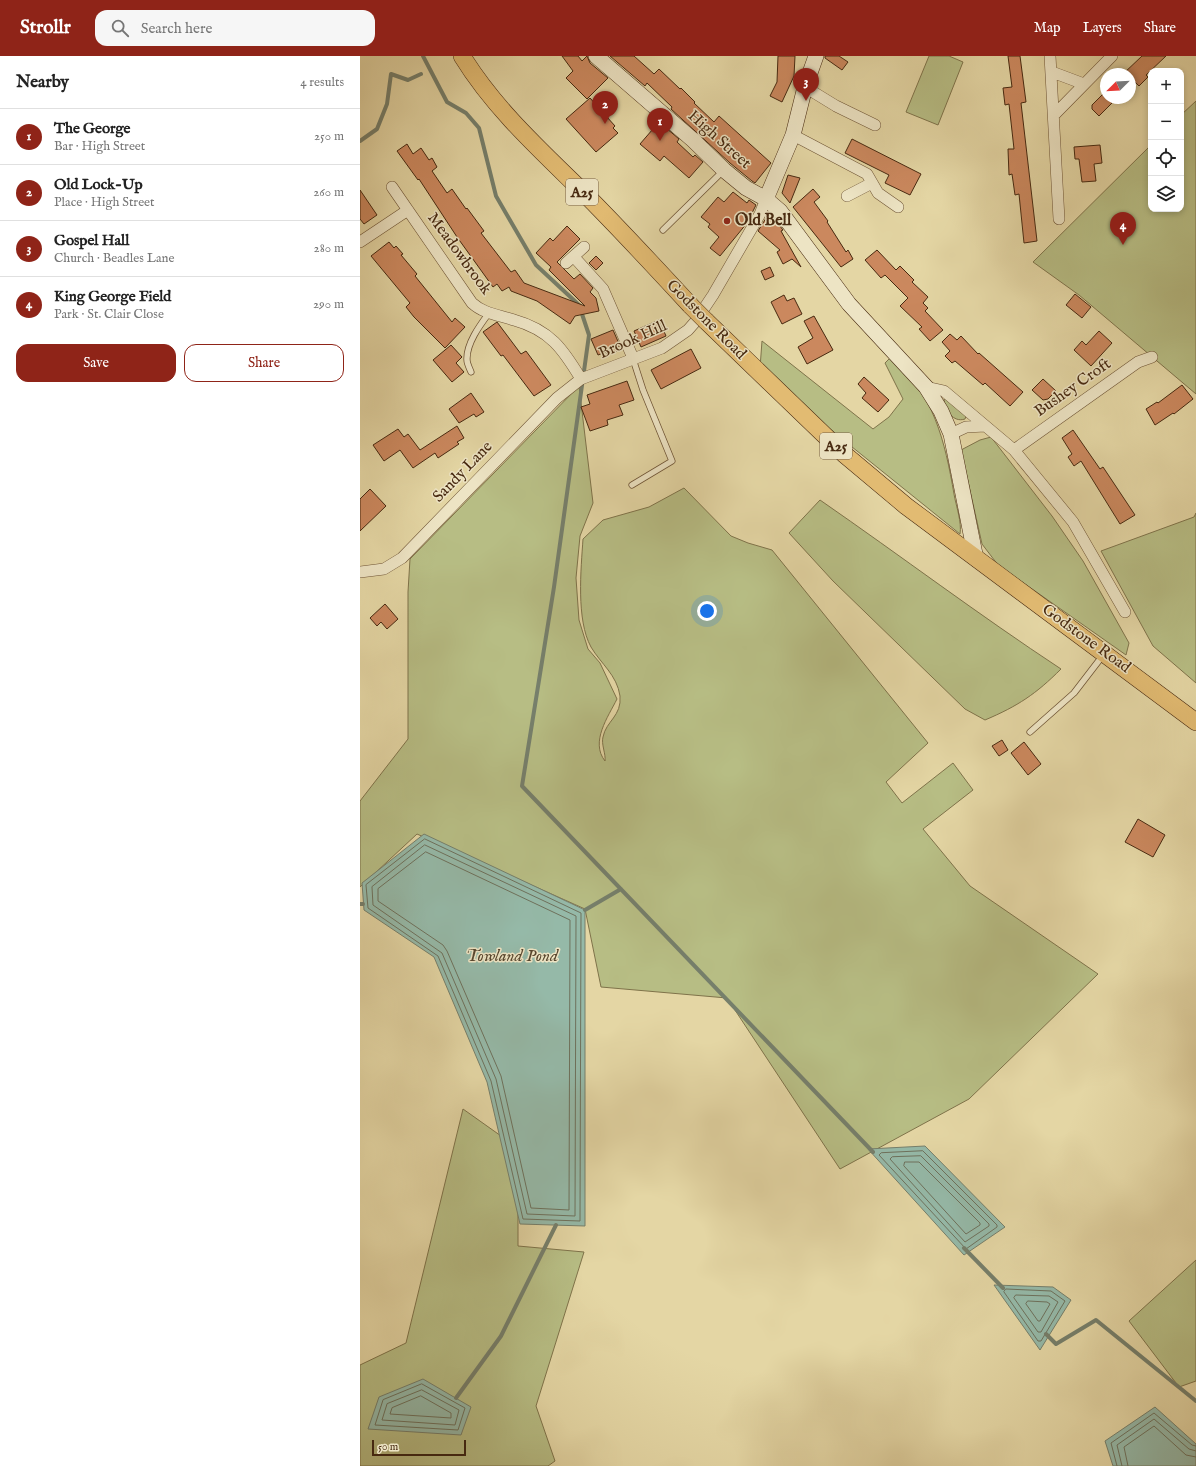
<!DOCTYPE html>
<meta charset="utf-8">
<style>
:root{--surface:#fff;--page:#f6f6f6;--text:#222;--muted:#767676;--line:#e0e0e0;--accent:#8f2418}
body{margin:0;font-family:"IM FELL English",serif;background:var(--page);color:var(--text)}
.controls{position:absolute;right:12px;top:12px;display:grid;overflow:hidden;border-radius:8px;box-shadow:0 2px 6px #0003}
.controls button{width:36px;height:36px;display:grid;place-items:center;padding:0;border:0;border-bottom:1px solid var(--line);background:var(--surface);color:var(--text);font:20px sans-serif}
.compass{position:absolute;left:740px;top:12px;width:36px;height:36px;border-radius:50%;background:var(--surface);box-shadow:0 2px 6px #0003;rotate:246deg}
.scale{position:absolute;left:12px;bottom:10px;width:94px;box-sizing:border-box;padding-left:4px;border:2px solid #472910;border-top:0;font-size:11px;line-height:14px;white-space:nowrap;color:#472910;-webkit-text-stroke:3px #ede4c4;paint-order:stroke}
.you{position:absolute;left:347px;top:555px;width:14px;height:14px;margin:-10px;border:3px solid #fff;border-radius:50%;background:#1a73e8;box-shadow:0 0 0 6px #1a73e833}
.badge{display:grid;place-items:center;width:26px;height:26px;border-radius:50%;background:var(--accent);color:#fff;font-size:13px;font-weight:700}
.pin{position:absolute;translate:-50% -33px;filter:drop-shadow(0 1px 2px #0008)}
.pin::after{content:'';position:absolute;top:21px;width:14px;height:12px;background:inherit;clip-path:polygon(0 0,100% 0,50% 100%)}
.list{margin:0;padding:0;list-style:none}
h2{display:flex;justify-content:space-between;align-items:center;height:52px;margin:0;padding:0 16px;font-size:17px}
h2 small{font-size:13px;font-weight:400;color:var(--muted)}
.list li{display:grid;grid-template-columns:26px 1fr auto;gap:12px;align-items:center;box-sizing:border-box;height:56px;padding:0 16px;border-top:1px solid var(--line)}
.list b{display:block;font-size:15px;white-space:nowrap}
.list p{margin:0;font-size:13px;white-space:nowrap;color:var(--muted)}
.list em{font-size:13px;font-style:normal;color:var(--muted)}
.actions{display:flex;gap:8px;padding:12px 16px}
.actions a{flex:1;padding:9px 0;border:1px solid var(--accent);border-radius:12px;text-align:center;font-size:14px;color:var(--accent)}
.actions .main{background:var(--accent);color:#fff}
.icon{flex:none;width:22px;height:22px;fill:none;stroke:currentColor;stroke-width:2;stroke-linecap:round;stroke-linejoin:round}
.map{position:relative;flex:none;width:836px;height:1410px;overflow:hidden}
header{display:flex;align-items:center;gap:24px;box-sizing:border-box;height:56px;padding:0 20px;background:var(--accent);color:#fff}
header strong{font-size:19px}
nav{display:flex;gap:22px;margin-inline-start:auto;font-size:14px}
.search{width:280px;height:36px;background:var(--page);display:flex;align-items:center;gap:10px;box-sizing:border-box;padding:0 14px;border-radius:12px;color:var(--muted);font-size:15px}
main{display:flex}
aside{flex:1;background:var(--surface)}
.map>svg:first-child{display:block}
</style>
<header>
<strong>Strollr</strong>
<div class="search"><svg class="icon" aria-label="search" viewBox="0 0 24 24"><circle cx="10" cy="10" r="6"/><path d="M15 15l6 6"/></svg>Search here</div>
<nav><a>Map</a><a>Layers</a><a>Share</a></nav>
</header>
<main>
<aside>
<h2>Nearby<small>4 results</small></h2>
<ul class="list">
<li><span class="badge">1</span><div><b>The George</b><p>Bar · High Street</p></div><em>250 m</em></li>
<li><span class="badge">2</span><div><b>Old Lock-Up</b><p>Place · High Street</p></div><em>260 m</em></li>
<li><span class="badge">3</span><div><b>Gospel Hall</b><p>Church · Beadles Lane</p></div><em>280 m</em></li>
<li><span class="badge">4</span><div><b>King George Field</b><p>Park · St. Clair Close</p></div><em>290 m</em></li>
</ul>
<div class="actions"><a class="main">Save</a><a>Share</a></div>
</aside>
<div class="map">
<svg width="836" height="1410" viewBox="0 0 836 1410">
<rect width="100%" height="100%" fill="#e4d6a4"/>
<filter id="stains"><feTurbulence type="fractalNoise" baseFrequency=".005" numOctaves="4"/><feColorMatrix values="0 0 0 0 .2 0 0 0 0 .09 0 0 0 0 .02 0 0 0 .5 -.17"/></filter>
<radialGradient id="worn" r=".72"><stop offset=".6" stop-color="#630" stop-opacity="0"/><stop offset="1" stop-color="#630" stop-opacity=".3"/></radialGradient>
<path fill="#b7bd84" stroke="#7f734a" d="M569,0h20l14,6 -25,63 -32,-13z
M836,45v293l-117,-99 -46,-33 118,-117v64h30v-94z
M402,285l111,88 16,-12 14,-18 -18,-36 5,-5c44,34 55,84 64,136 2,12 8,28 6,40l-129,-104 -71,-62z
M219,330l14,117 -13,33 -4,42 3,42 9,29 12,14 17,36c-9,18 -27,43 -12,62 1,-7 -4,-17 -2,-24 3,-16 19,-21 17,-41 -3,-21 -19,-32 -29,-49 -15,-27 -10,-78 -8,-108l20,-19 46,-13 35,-19 47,48 17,7 24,7 156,193 -42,39 16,21 51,-40 20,27 -50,39 47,57 128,88 -129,125 -129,70 -113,-171 -126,-11 -16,-78 -168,-75 -57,53v-86l48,-62v-147l2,-33z
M584,343h2l20,17 -1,3c-12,4 -20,-9 -21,-20z
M631,381l61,79 31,45 46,82 -3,12 -128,-90 -16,-21 -21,-94 19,-10z
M460,444c81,56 159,115 241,169 -25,25 -43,37 -76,51l-20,-11 -132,-128 -44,-48z
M836,457v170l-43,-37 -52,-95 93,-34z
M103,1053l55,39v98l66,6 -48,154 19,55 -7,5h-188v-101l46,-22z
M836,1204v121l-17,6 -50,-66z"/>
<path fill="#95b9a8" stroke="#767f6b" d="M64,778l161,76v316l-65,-2 -33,-142 -53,-125 -70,-47 -2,-27z
M565,1090l80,81 -41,28 -96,-106z
M634,1229l59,2 18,13 -31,50z
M63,1323l48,28 -10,28 -93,-6 11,-32z
M795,1351l41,37v22h-83l-8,-25z"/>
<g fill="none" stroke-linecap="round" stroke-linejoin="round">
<path stroke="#6e715c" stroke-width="1" d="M65,783l156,74 -1,308 -57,-2 -32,-138 -53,-125 -70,-48 -2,-23z
M65,789l151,71 -1,300 -48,-2 -31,-135 -54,-126 -69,-48 -1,-18z
M66,796l144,68 -1,290 -38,-2 -30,-132 -54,-125 -4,-6 -65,-44v-12z
M563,1095l74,74v2l-31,22 -87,-94 2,-2z
M561,1100l68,68v2l-24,16 -75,-83 2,-2z
M545,1106h14l61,61v2l-14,9 -62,-68z
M646,1233l45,2 14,10 -24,40h-3l-34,-49z
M656,1239l33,1 9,6 -17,30h-3l-24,-34z
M668,1245l19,1 3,2 -10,17h-2l-12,-17z
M62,1328l43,24 -7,22 -83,-5 8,-25z
M62,1334l37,20 -4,15 -73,-5 5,-16z
M61,1340l30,17v5l-61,-4 2,-6z
M757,1410l-6,-23 43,-30 38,32 4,1
M762,1410l-5,-21 37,-26 35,30 7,2
M768,1410l-4,-19 30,-21 32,29 10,2"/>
<path stroke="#767f6b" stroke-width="4" d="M63,0l24,46 19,11 13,15 17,68 40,69 43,40 10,30 -35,252 -32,199 351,366
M0,85l17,-12 10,-25 4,-30 17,6 13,-6
M0,848h3
M225,854l36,-21
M604,1192l39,40
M686,1278l10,10 40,-24 100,81
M96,1342l45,-62 55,-111"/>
</g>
<path fill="#cb885e" stroke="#472910" d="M202,0h16l4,5 5,-5 3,7 18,15 -21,21 -21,-21 7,-7z
M250,0h24l20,18 5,-5 21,20 1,-1 14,14 -1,1 20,19 5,-6 52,47 -16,20 -3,-2 -22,-18 -59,-54 1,-2 -25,-24 -2,3z
M418,0h17l-1,20 -12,26 -12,-6 7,-14z
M465,0h14l9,6 -6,8 -17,-12z
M648,0h12l6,46 -5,1 16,138 -13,2 -5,-49 -4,1 -3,-21 -3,1 -1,-26h6l-5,-45 -4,1 -2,-17 9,-1z
M782,0h24l-20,19 2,2 -9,9 -9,-9v-3h-7z
M746,35v7h11l-18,18 -7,-7v-4z
M230,42l25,28 -2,2 5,5 -22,19 -30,-33z
M299,66l20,17 -2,3 16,15 2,-2 8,7 -14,16 -25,-22 -4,5 -20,-17z
M492,83l69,35 -11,21 -25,-12 4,-8 -44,-22z
M47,88l6,10 8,-6 8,12 3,-2 5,9 -5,4 15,22 5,-4 14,20 1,-1 17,23 -3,2 30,39 4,-2 9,13 61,23 -36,-36 2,-3 -15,-14 14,-15 3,3 14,-15 13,13 -23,23 17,17 6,-5 13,14 -3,4 6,6 3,13 -24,5 -5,8 -33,-23 -26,-10 -2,-4 -7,4 -5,-7 -4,3 -36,-50 -38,-58 -1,1 -21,-29z
M740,89l2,18 -8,1 2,17 -14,1 -3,-23h-4l-1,-12z
M428,119l12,3 -10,25 -8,-10z
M453,133l7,8 -6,5 14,19 -1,1 19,30 2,-2 5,9 -12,8 -48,-60z
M0,134l17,25 -13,9 -4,-5z
M373,136l14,11 2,-3 7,5 -9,18 -27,33 -10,-8 9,-11 -11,-10 2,-3 -9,-7 17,-20 6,5z
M408,159l3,3 2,-1 10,13 -2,1 20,36 -9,-8 -9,5 -6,-12 3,-2 -22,-19z
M29,186l5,6 2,-2 7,8 -2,1 16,19 -2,2 37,46 3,-4 10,9 -20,21 -31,-31 -8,-10 4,-4 -39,-47z
M517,194l19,20 4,-4 14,14 -2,2 16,15 -5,6 5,5 -3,3 18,19 -13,11 -11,-12 3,-2 -22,-21 8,-8 -23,-23 -4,3 -16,-18z
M236,200l7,7 -7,7 -7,-7z
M410,211l4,9 -9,4 -4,-9z
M715,238l16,13 -9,11 -16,-13z
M424,239l3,6 7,-3 8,16 -20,10 -11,-22z
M454,260l19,34 -26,14 -9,-17 15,-9 -9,-17z
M299,264l7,16 -25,11 -7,-16z
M137,266l24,32 5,-3 25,34 -17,11 -31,-41 -2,1 -18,-24z
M253,274l7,16 -5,2 2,3 -10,4 -1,-3 -8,3 -7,-16z
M739,275l13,12 -21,23 -17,-16 8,-9 4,4z
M590,278l7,6 4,-4 17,18 1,-1 44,39 -13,14 -25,-23 -2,2 -28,-24 -3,2 -7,-7 5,-5 -8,-9z
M91,289l11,12 -6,6 8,9 -12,10 -19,-22z
M331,293l10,19 -40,21 -10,-19z
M504,321l25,23 -11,12 -16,-14 4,-5 -8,-9z
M683,323l13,12 -8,8 -5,1 -11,-10z
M267,325l7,19 -15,5 4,10 -16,5 1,5 -18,6 -9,-24 9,-3 -3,-9z
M822,329l11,14 -19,15 -1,-1 -18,12 -9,-16 11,-7 1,1z
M111,337l13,19 -8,5 -2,-3 -15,9 -10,-14z
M97,370l7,12 -7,4 2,2 -21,14 -3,-5 -22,15 -13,-18 -16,11 -11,-16 25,-16 6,8 4,-3 12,16z
M713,374l27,39 3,-2 32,48 -15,9 -39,-63 -7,5 -6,-9 4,-3 -10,-16z
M10,433l16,17 -26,25v-32z
M25,548l13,15 -11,10 -6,-7 -4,4 -7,-8z
M642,684l6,10 -9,6 -7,-10z
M664,686l17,22 -13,11 -17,-22z
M778,763l27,16 -12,22 -28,-15z"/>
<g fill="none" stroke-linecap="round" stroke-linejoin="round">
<defs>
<path id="lane" d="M303,174l61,-60
M111,316c-1,-3 -4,-8 -4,-12 -1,-16 13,-35 22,-47
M272,429l40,-24 -29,-71 -10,-31
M670,676l44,-39 30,-39"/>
<path id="street" d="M690,0l9,163
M692,16l32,12
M445,31l31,19 39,19
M695,58l57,-58
M433,79l74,39 11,19 20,14
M32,131l80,116c12,11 27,12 42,17 36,10 49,29 67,59
M487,140l25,-13
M0,186l48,-32
M214,201l29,32 30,69
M206,207l18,-16
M566,331l18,4 70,59 59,72 52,90
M591,378l15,-7 19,-1
M654,394l124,-88 14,-5
M0,516l24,-3 18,-11 155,-160 24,-19 81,-31 26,-18 7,-8 18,-27 47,-81 6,-15"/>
<path id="secondary" d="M236,0l97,84 31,30 22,18 20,11 14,12 69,93 77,83 15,24 10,23 25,125
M406,143l27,-64 12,-48 11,-31"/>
<path id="primary" d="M102,0c32,52 77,93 120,135 38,38 73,76 109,115
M346,265l138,133 62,52 290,216"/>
</defs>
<use href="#lane" stroke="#6e5435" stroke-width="7"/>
<use href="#street" stroke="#6e5435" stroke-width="12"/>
<use href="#secondary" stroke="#472910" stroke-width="16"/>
<use href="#primary" stroke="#472910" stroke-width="18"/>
<use href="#lane" stroke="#ede4c4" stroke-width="5.5"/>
<use href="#street" stroke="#ede4c4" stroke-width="11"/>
<use href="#secondary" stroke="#ede4c4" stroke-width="15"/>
<use href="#primary" stroke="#e2bb72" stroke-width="17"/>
<defs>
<path id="primary-bridge" d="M331,250l15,15"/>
</defs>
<use href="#primary-bridge" stroke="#472910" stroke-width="18" stroke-linecap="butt"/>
<use href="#primary-bridge" stroke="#e2bb72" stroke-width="17"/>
</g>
<circle fill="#8f2418" stroke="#ede4c4" stroke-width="1.5" cx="367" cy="165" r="4"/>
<g text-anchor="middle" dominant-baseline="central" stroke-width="3" stroke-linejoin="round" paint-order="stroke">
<g fill="#ede4c4" stroke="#796146" stroke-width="1">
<rect x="206" y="123" width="32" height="26" rx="3"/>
<rect x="460" y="377" width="32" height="26" rx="3"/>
</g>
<g font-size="15" font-weight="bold" fill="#472910">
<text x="222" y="136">A25</text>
<text x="476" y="390">A25</text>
</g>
<g font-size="16" fill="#472910" stroke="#ede4c4">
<text transform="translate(359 84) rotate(42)">High Street</text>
<text transform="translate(99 198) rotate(54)">Meadowbrook</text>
<text transform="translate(346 264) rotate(45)">Godstone Road</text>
<text transform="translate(273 284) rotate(-24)">Brook Hill</text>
<text transform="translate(713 332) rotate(-35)">Bushey Croft</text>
<text transform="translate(103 416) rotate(-46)">Sandy Lane</text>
<text transform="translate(726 583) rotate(36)">Godstone Road</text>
</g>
<g font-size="16" font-weight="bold" fill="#472910" stroke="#ede4c4" text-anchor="start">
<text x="375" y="165">Old Bell</text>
</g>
<g font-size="17" font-style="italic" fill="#57462e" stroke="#ede4c4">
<text x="152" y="900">Towland Pond</text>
</g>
</g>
<rect width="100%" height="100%" filter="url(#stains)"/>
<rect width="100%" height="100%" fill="url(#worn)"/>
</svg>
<div class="controls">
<button>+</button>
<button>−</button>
<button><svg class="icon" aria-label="locate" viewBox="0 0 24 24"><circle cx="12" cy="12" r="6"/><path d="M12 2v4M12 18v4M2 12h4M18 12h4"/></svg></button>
<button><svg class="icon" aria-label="layers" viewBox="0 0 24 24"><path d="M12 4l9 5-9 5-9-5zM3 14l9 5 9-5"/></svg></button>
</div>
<svg class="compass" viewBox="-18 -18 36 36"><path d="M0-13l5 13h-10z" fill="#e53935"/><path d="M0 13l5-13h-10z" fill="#767676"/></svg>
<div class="scale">50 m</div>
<div class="you"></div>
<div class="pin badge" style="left:300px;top:85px">1</div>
<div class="pin badge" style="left:245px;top:68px">2</div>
<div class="pin badge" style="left:446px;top:45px">3</div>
<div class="pin badge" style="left:763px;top:189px">4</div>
</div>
</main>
